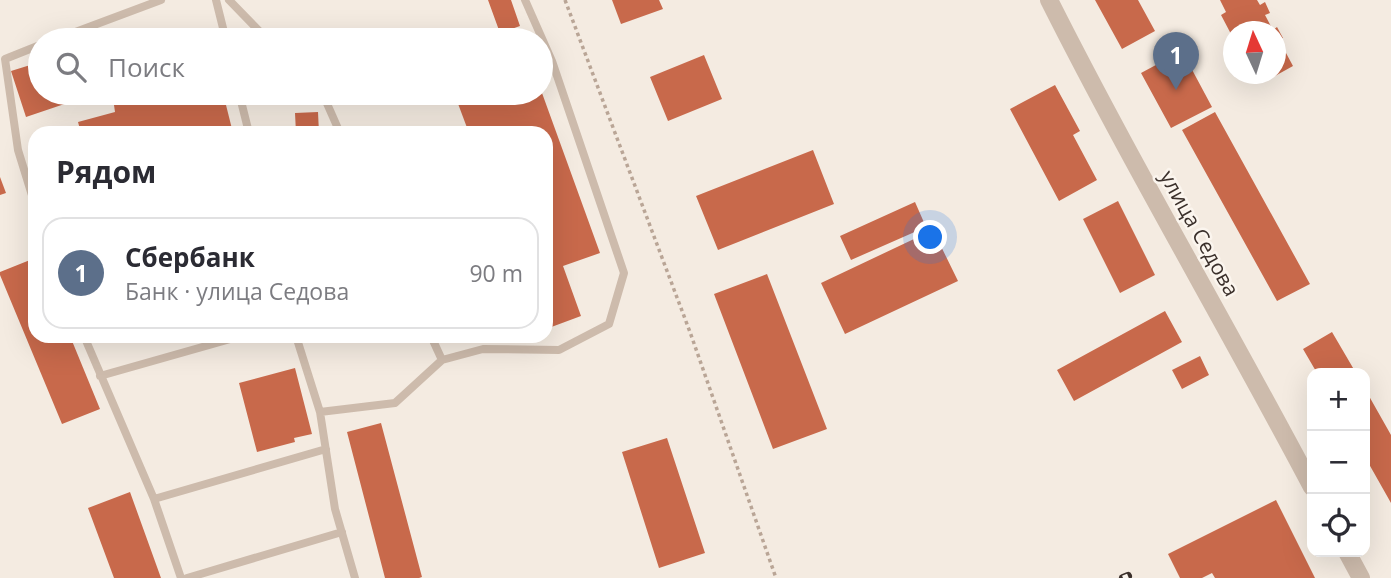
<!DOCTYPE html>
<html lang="ru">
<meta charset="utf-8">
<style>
:root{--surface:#fff;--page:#f7f7f7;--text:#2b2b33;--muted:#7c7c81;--line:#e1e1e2;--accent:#1a73e8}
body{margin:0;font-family:"Open Sans",sans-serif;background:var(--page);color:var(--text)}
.controls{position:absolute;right:21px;bottom:21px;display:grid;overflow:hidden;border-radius:14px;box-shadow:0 7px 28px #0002}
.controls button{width:63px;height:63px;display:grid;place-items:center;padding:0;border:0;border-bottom:2px solid var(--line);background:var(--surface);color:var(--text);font:35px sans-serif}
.compass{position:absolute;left:1223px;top:21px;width:63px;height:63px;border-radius:50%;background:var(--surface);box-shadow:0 7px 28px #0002;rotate:356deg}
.you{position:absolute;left:931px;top:238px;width:24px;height:24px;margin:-18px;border:5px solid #fff;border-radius:50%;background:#1a73e8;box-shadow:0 0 0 10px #1a73e833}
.badge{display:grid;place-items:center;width:46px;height:46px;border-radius:50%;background:var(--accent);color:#fff;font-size:23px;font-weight:700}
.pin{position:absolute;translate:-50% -58px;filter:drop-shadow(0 2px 4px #0008)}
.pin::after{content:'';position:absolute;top:37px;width:24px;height:21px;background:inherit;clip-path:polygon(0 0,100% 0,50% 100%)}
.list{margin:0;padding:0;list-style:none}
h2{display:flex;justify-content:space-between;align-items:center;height:91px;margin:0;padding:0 28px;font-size:30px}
h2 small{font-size:23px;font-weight:400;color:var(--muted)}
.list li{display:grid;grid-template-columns:46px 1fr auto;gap:21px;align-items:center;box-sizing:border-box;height:112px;margin:0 14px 14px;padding:0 14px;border:2px solid var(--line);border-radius:21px}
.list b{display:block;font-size:26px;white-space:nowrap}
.list p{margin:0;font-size:23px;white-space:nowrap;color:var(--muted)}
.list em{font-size:23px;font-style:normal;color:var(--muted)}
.icon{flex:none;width:38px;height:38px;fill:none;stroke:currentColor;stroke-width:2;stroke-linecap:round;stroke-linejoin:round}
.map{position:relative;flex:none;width:1391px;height:578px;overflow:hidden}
.search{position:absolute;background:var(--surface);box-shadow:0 7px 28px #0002;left:28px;top:28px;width:525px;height:77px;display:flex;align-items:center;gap:18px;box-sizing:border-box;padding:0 24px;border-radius:38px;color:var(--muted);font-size:26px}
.panel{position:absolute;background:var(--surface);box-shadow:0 7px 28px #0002;left:28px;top:126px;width:525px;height:217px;border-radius:21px}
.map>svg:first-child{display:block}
</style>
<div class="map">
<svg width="1391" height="578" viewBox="0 0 1391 578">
<rect width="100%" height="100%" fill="#f4ebe1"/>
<path fill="#c8694b" d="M488,0h23l9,26 -20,7z
M612,0h47l4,9 -42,15z
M1095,0h43l17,31 -33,18z
M1220,0h37l3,5 5,-3 5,11 -5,2 8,15 4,-3 6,11 -4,2 14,26 -29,16 -4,-8h16v-42l-40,-2 -5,4 -10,-19 5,-3z
M143,28l4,12h-40z
M1182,51l30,56 -41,21 -30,-55z
M704,55l18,44 -54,22 -18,-44z
M40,62v31h57l-71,24 -15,-46z
M1055,85l25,46 -7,4 24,45 -38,21 -49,-92z
M137,93h86l10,40h-152l-3,-11 37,-10 -1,-7 24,-7z
M454,93h88l58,160 -37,13 18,50 -35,13v-196h-77z
M318,112l1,21h-23l-1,-20z
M1215,112l95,172 -33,17 -95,-171z
M813,150l21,54 -116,46 -22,-54z
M0,177l6,16 -6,2z
M1118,201l37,74 -35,18 -37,-74z
M915,202l11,25 -75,33 -11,-24z
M933,230l25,51 -113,53 -24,-51z
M35,258v78h35l30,73 -38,15 -62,-149v-3z
M767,274l60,155 -54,20 -59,-155z
M1165,311l17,31 -108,59 -17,-31z
M1332,332l24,41h-39l-14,-24z
M1200,356l9,19 -27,14 -10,-19z
M295,368l17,66 -18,4 1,4 -38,10 -18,-69z
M1365,389l26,46v68l-26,-46z
M381,423l41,154 -3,1h-34l-38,-146z
M667,438l38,115 -46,15 -37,-116z
M130,492l31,86h-47l-26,-70z
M1276,500l39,78h-100l-3,-5 -10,5h-22l-12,-24z"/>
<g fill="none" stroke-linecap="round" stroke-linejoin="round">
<path stroke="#b9a596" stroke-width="3.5" stroke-dasharray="3.5 3.5" stroke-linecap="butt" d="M565,0l125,332 86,246"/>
<path stroke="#cdbbac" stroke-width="8" d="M216,0l10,40
M229,0l39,40
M54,40l107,-40
M239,93l10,40
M319,93l6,6 15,34
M35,205l-17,-55 -13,-91 35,-14
M84,336l70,163
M296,336l24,76 15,97 20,69
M431,336l11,24
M100,376l141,-40
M320,412l75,-9 47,-43 41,-11 76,1 50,-26 15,-51 -72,-212 -27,-61
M181,578l-27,-79 172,-50
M187,578l155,-46"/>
<path stroke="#cdbbac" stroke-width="18" d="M1049,0c83,165 177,324 263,487
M1347,552l14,26"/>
<defs>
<path id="rail" d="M1123,578l5,-2"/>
</defs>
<use href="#rail" stroke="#3b302b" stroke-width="8"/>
<use href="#rail" stroke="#fbf5ee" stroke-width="5" stroke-dasharray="16" stroke-linecap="butt"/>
</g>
<g text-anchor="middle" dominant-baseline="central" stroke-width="5" stroke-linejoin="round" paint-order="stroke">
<g font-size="21" fill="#3b302b" stroke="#fbf5ee">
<text transform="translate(1200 233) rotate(61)">улица Седова</text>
</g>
</g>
</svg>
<div class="controls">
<button>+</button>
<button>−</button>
<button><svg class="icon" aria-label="locate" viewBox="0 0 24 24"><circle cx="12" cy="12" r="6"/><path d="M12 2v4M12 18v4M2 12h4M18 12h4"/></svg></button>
</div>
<svg class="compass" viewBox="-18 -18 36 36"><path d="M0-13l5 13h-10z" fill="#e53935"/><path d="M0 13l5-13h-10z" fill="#7c7c81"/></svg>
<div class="you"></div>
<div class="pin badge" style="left:1176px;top:90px;background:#5c6f8a">1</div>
<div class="search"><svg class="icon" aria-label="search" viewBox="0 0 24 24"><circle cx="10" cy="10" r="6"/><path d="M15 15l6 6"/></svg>Поиск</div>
<section class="panel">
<h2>Рядом<small></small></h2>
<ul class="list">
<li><span class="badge" style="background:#5c6f8a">1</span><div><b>Сбербанк</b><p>Банк · улица Седова</p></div><em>90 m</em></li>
</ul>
</section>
</div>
